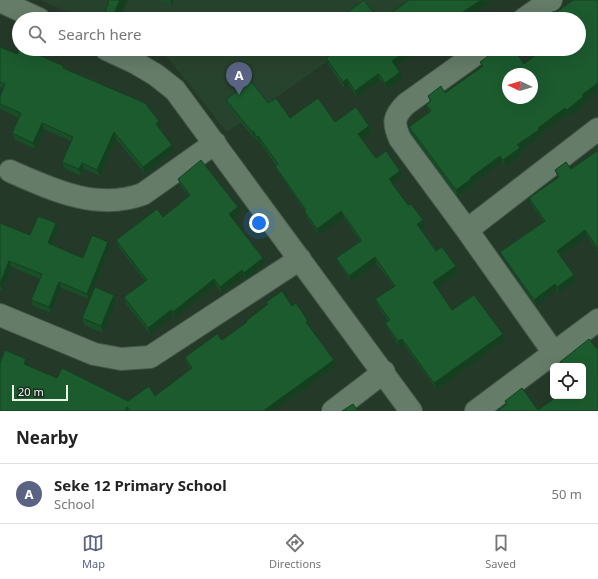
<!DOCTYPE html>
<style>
:root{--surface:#fff;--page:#f2f2f2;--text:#222;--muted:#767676;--line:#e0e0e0;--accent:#5b6385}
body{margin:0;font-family:"Noto Sans",sans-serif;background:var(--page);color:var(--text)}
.controls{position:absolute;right:12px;bottom:12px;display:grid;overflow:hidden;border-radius:6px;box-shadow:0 4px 16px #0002}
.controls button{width:36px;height:36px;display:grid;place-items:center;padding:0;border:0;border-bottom:1px solid var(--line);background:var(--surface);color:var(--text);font:20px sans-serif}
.compass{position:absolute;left:502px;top:68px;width:36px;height:36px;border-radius:50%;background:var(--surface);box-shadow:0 4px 16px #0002;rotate:274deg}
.scale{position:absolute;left:12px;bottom:10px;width:56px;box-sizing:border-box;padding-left:4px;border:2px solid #e8f4e9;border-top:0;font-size:11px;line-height:14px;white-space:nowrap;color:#e8f4e9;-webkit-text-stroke:3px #1b2f1f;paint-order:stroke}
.you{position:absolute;left:259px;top:223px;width:14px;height:14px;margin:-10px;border:3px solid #fff;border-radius:50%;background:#1a73e8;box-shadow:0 0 0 6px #1a73e833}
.badge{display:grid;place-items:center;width:26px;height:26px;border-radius:50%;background:var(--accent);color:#fff;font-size:13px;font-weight:700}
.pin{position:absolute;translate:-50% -33px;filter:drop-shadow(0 1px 2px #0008)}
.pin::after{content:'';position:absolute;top:21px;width:14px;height:12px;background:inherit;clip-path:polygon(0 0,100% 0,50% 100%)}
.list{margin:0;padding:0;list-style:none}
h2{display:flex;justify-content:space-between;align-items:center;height:52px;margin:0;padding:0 16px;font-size:17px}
h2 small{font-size:13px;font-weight:400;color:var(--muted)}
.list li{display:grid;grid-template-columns:26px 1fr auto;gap:12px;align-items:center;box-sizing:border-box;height:60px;padding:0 16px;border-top:1px solid var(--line)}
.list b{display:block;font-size:15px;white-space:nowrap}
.list p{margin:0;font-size:13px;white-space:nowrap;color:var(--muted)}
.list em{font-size:13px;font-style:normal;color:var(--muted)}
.icon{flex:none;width:22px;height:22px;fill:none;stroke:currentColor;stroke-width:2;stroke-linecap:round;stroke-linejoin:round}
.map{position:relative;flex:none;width:598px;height:411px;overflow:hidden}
.search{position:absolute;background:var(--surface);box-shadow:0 4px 16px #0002;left:12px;right:12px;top:12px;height:44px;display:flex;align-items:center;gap:10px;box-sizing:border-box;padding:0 14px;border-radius:22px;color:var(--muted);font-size:15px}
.sheet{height:112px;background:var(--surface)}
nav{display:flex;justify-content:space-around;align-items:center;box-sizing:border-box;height:56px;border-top:1px solid var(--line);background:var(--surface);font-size:11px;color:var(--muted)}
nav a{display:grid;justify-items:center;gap:2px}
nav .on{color:var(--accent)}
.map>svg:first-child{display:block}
</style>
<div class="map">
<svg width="598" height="411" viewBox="0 0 598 411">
<rect width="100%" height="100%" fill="#253929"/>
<path fill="#28432d" d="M41,0h374l-27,19h-305z
M148,49h197l-118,83 -59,-74z"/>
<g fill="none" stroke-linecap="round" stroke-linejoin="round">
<defs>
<path id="minor" d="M0,1l39,18
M524,19l27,-19
M106,49l28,13 22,13 19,15 236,321
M483,49l-77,55c-13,13 -13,19 -6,35l67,91 87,123
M10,171c43,19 87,40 133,23l72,-51
M467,230l131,-101
M0,315l94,39 27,5 29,-2 150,-98
M333,411l51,-39
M476,411l122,-91"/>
</defs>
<use href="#minor" stroke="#455749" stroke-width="24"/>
<use href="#minor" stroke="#657c69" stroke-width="22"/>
</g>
<path fill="#184e28" d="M109,0h19l-9,19h-13l-2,-3z
M159,0h15l-2,6z
M0,47l17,7 47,12 1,2 94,53 2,7 -1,1 14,22 -29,23 -29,-35 -16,37 -16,-7 -3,7 -17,-8 -2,-6 9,-21 -27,-12 -8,20 -21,-9 -3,-7 7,-15 -19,-9v-13l3,-7 -3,-2z
M335,49h93l-5,4 -2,-4 -25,18 6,12 -14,10 -6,-8h-2l-23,16 -8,-11 -4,3 -17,-24 -2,-7 11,-7z
M480,62l44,2 61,37 1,3 -17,12 -1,-2 -28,20 1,2 -20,14 1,5 -16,12 -4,-5 -29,22v2l-15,11 -47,-64 -2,-6 20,-15 -3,-7 4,-3 -2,-6 17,-3 37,-27z
M226,100l42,3 22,15 79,8 3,6 -10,7 14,19 27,19 -10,7 15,21 15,15 2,6 -4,3 15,22 20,15 2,7 -21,15 15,22 51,24 2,6 -68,50 -33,-45 -4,3 -12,-19 -3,-6 3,-2 -10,-15 -3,-7 19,-12 -17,-23 -26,18 -12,-18 -3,-6 24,-17 -16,-23 -25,17 -12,-17 -2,-7 -27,-39 -3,-6 1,-1 -16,-22h-1l-4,-5 -1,1 -26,-33z
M598,147v105l-11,-16 -27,20 14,19 2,6 -17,12 -2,-3 -21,16 -33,-48 -3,-6 44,-30 -13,-18 -2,-6 29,-20 -3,-8 16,-1 26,-18 -1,-2z
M178,179l60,28 2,6 -7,6 32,45 -19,15 -2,-3 -22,17 -6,-8 -41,33 -1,-2 -24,18 -24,-30 -2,-7 21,-16 -27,-35 -2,-6 47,-23 26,-21 -9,-11z
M0,223l30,12 26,-12 2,6 -6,16 31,13 27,-11 -21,52 -28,-11 -10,25 -18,-7 -2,-6 9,-21 -28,-12 -10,23h-2z
M114,295l2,7 -13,31 -19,-8 -2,-7z
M266,302l26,4 18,21 26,39 -62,45h-274l26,-52 3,7 28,12 71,23 27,-5 36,-27 -4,-5 -2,-7 37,-17 24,-17v-2l21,-16z"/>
<path fill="#144020" d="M120,0h8l-9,19h-7v-1z
M170,0h4l-2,6z
M481,0h12l-28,19h-7l-1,-3z
M409,49h12l-27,19 -2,-7z
M422,49h6l-5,4z
M400,72l2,7 -14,10 -3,-6z
M378,74l2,7 -23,16 -2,-6z
M347,79l2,7 -4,3 -2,-7z
M598,83v8l-13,10 1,3 -17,12 -2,-6 15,-15z
M565,108l3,6 -28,20 1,2 -20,14 1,5 -16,12 -3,-7 14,-15 21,-17z
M159,121l2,7 -3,2 -2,-6z
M42,123l2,6 -8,20 -3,-6z
M369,126l3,6 -11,8 -3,-6z
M253,131l2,7 -1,1 -2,-7z
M114,132l2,7 -16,37 -3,-6z
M258,136l2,7h-1l-2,-6z
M172,145l2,6 -29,23 -2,-7z
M500,156l2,6 -29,22v2l-15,11 -2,-7 14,-12z
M82,163l2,6 -3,7 -2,-7z
M400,171l3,6 -11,8 -3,-6z
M238,207l2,6 -9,7 -2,-6z
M341,211l3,7 -25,17 -2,-6z
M423,220l2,6 -5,4 -3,-6z
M56,223l2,6 -8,20 -2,-6z
M585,230l2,6 -28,21 -2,-6z
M108,242l2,5 -21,52 -2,-5z
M375,257l2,7 -26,18 -2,-6z
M263,258l2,6 -19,15 -2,-6z
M9,261l3,6 -10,23 -2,-6z
M456,266l2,7 -23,16 -2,-7z
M242,270l2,6 -22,17 -2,-6z
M574,275l2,6 -17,12 -2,-6z
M214,279l2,6 -41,33 -2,-6z
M59,282l2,6 -10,25 -2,-6z
M555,284l2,6 -21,16 -2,-6z
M114,295l2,7 -13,31 -2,-7z
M171,310l3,6 -24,18 -2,-6z
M308,321l2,6 -1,1 -3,-6z
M503,334l2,6 -68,50 -3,-7z
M402,339l2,6 -4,3 -2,-7z
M26,359l3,6 -2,5 -3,-6z
M334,360l2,6 -62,45h-11z
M127,407l1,4h-3z"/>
<path fill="#1c5b2e" stroke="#144020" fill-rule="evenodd" d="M109,0h11l-8,18 -8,-2z
M364,0l15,19h-41z
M409,0h72l-24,16 2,3h-76z
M573,0h25v83l-16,12 1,2 -16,13 -2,-2 -27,20 1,2 -22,15 3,3 -17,12 -3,-4 -30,22 1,1 -15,11 -47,-63 22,-16 -5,-6 5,-4 -3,-5 13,-10 4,7 38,-27 -3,-4 18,-13h16l10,15 19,-15h36v-30h-35l10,-8 1,2zM508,74h24v24h-24z
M0,47l17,7 2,-5h6l39,17 -1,2 82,35 14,18 -3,3 16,21 -29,22 -29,-35 -17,38 -15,-7 -3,6 -17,-7 11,-25 -31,-14 -9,20 -21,-10 9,-20 -21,-9v-8l5,-12 -5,-2z
M338,49h71l-17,12 8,11 -15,11 -6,-9h-1l-23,17 -8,-12 -4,3 -17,-24 12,-8z
M250,80l18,23 8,-5 14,20 28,-20 17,24 21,-15 13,19 -11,8 18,24 10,-7 14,20 -11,8 19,26 3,-1 12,16 -6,4 19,27 6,-4 14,19 -23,16 19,28 22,-15 29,39 -69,49 -32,-44 -4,2 -13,-18 5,-3 -15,-21 20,-13 -20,-29 -26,19 -13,-18 25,-17 -1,-3 -19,-27 -24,18 -13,-18 2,-1 -31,-44 3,-2 -20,-28 -1,1 -4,-6 -1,1 -26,-32z
M598,147v102l-13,-19 -28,21 17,24 -17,12 -2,-3 -21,16 -34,-48 45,-31 -16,-23 30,-21 -4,-7 11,-8 5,7 26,-18 -1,-2z
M201,160l37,47 -9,7 34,44 -19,15 -2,-3 -22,17 -6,-8 -41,33 -2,-2 -23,18 -24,-31 23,-17 -31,-40 41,-31 6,8 27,-22 -12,-16z
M38,216l18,7 -8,20 35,15 9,-23 16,7 -21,52 -28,-12 -10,25 -18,-7 11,-26 -33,-13 -9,23v-61l30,12z
M95,287l19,8 -13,31 -19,-8z
M282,291l10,15 4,-3 12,18 -2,1 28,38 -71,51h-133l-3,-4 -2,4h-125v-48l5,-13 21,9 -2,5 33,14 5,-10 66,33 21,-15 6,10 37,-28 -7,-11 32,-23 5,6 25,-18 -1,-1 22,-17 -2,-2z
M589,339l9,11v61h-101l10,-7 -2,-3 17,-13 16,22 20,-14h25v-30h-20l-3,-4z
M353,404l5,7h-16z"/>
</svg>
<div class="controls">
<button><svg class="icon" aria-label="locate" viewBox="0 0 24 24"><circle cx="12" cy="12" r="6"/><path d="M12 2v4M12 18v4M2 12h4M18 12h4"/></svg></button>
</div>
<svg class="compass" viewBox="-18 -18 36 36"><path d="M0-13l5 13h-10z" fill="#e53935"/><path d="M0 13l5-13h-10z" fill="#767676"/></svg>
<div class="scale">20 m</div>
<div class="you"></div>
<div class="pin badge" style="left:239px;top:95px">A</div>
<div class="search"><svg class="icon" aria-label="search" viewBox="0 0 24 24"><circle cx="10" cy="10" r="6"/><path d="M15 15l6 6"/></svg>Search here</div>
</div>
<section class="sheet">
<h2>Nearby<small></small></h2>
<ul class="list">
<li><span class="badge">A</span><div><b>Seke 12 Primary School</b><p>School</p></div><em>50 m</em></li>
</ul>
</section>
<nav>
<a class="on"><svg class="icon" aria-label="map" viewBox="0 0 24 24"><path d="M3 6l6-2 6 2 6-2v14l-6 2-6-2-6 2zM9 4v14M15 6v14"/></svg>Map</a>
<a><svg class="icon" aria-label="directions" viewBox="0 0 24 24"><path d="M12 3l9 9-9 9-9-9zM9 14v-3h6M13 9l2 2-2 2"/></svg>Directions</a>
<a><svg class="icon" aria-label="saved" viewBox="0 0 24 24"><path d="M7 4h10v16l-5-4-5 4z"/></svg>Saved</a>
</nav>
